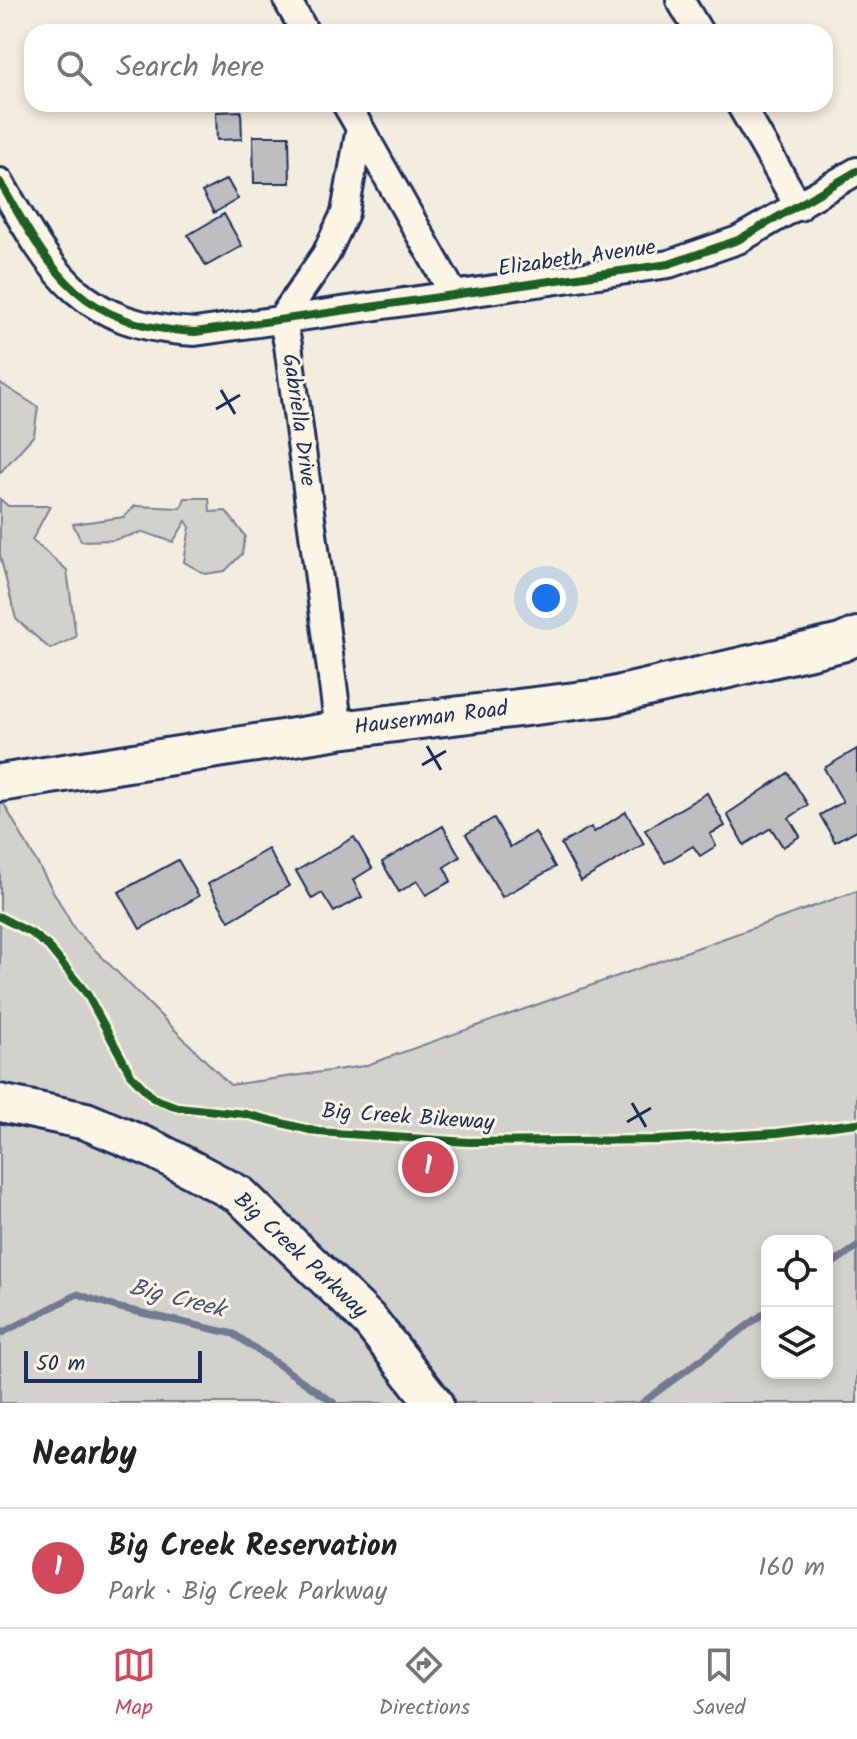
<!DOCTYPE html>
<meta charset="utf-8">
<style>
:root{--surface:#fff;--page:#f6f6f6;--text:#222;--muted:#767676;--line:#e0e0e0;--accent:#d1495b}
body{margin:0;font-family:Kalam,sans-serif;background:var(--page);color:var(--text)}
.controls{position:absolute;right:24px;bottom:24px;display:grid;overflow:hidden;border-radius:16px;box-shadow:0 4px 12px #0003}
.controls button{width:72px;height:72px;display:grid;place-items:center;padding:0;border:0;border-bottom:2px solid var(--line);background:var(--surface);color:var(--text);font:40px sans-serif}
.scale{position:absolute;left:24px;bottom:20px;width:178px;box-sizing:border-box;padding-left:8px;border:4px solid #1b2f5e;border-top:0;font-size:22px;line-height:28px;white-space:nowrap;color:#1b2f5e;-webkit-text-stroke:6px #fcf5e5;paint-order:stroke}
.you{position:absolute;left:546px;top:598px;width:28px;height:28px;margin:-20px;border:6px solid #fff;border-radius:50%;background:#1a73e8;box-shadow:0 0 0 12px #1a73e833}
.badge{display:grid;place-items:center;width:52px;height:52px;border-radius:50%;background:var(--accent);color:#fff;font-size:26px;font-weight:700}
.pin{position:absolute;translate:-50% -50%;border:4px solid #fff;box-shadow:0 2px 8px #0006}
.list{margin:0;padding:0;list-style:none}
h2{display:flex;justify-content:space-between;align-items:center;height:104px;margin:0;padding:0 32px;font-size:34px}
h2 small{font-size:26px;font-weight:400;color:var(--muted)}
.list li{display:grid;grid-template-columns:52px 1fr auto;gap:24px;align-items:center;box-sizing:border-box;height:120px;padding:0 32px;border-top:2px solid var(--line)}
.list b{display:block;font-size:30px;white-space:nowrap}
.list p{margin:0;font-size:26px;white-space:nowrap;color:var(--muted)}
.list em{font-size:26px;font-style:normal;color:var(--muted)}
.icon{flex:none;width:44px;height:44px;fill:none;stroke:currentColor;stroke-width:2;stroke-linecap:round;stroke-linejoin:round}
.map{position:relative;flex:none;width:857px;height:1403px;overflow:hidden}
.search{position:absolute;background:var(--surface);box-shadow:0 4px 12px #0003;left:24px;right:24px;top:24px;height:88px;display:flex;align-items:center;gap:20px;box-sizing:border-box;padding:0 28px;border-radius:24px;color:var(--muted);font-size:30px}
.sheet{height:224px;background:var(--surface)}
nav{display:flex;justify-content:space-around;align-items:center;box-sizing:border-box;height:112px;border-top:2px solid var(--line);background:var(--surface);font-size:22px;color:var(--muted)}
nav a{display:grid;justify-items:center;gap:4px}
nav .on{color:var(--accent)}
.map>svg:first-child{display:block}
</style>
<div class="map">
<svg width="857" height="1403" viewBox="0 0 857 1403">
<rect width="100%" height="100%" fill="#f3ede0"/>
<filter id="ink" filterUnits="userSpaceOnUse"><feTurbulence type="fractalNoise" baseFrequency=".0125" numOctaves="2"/><feDisplacementMap in="SourceGraphic" scale="16" xChannelSelector="R" yChannelSelector="G"/><feConvolveMatrix kernelMatrix="1 2 1 2 8 2 1 2 1" color-interpolation-filters="sRGB"/></filter>
<g filter="url(#ink)">
<path fill="#d3d1cc" stroke="#778095" stroke-width="2" fill-rule="evenodd" d="M0,383l38,24 -4,28 -34,38z
M185,498h24l1,14 16,-1 19,25 -3,18 -17,17 -20,3 -21,-12 6,-35 -4,-6 -13,21 -30,-10 -29,8 -33,1 -8,-17 51,-7 11,-11 46,2z
M0,499l8,7h42l-18,34 35,30 9,67 -26,12 -34,-30 -16,-63z
M0,797l75,133 155,155 134,-19 493,-175v512h-857zM767,1241h60v132h-60z"/>
<g fill="none" stroke-linecap="round" stroke-linejoin="round">
<path stroke="#707a91" stroke-width="7" d="M827,1267l30,-20
M0,1334l78,-40 38,13 118,27 100,69
M642,1403l125,-92"/>
</g>
<path fill="#bebec0" stroke="#1b2f5e" stroke-width="2" d="M241,111l1,28 -25,1 -1,-28z
M253,136h36l1,47h-36z
M227,179l11,20 -24,14 -12,-21z
M224,214l18,32 -36,20 -18,-31z
M857,749v81l-22,12 -15,-27 23,-13 -19,-34z
M788,773l20,32 -19,13 11,18 -17,11 -12,-19 -27,17 -17,-31z
M707,793l18,33 -15,8 6,12 -16,10 -7,-10 -28,17 -20,-33z
M626,812l18,32 -63,37 -20,-37 30,-17 3,5z
M494,818l16,29 25,-15 20,35 -53,30 -36,-63z
M443,826l17,31 -16,10 7,14 -25,14 -9,-14 -18,11 -17,-30z
M354,837l18,31 -19,12 9,17 -28,15 -12,-19 -10,6 -16,-28z
M268,849l21,37 -60,35 -21,-37z
M178,860l21,36 -59,33 -21,-37z"/>
<g fill="none" stroke-linecap="round" stroke-linejoin="round">
<defs>
<path id="street" d="M287,0l18,32
M680,0l19,32
M740,104l59,103
M360,128l94,167
M0,182c52,91 80,144 195,150l474,-68 69,-24 119,-69
M339,730l-51,-385 -6,-27 44,-64 19,-41 15,-85 -14,-24"/>
<path id="secondary" d="M0,783l339,-53 269,-33 233,-54 16,-7
M0,1103l86,18 69,29 85,45 130,126 64,82"/>
</defs>
<use href="#street" stroke="#1b2f5e" stroke-width="32"/>
<use href="#secondary" stroke="#1b2f5e" stroke-width="42"/>
<use href="#street" stroke="#fcf5e5" stroke-width="26"/>
<use href="#secondary" stroke="#fcf5e5" stroke-width="36"/>
<defs>
<path id="cycleway" d="M0,182c52,91 80,144 195,150l474,-68 69,-24 119,-69
M0,917l31,16 17,13 39,48 44,81 22,23 24,9 68,7 73,18 150,10 190,-2 119,-7 80,-10"/>
</defs>
<use href="#cycleway" stroke="#fcf5e5" stroke-width="13"/>
<use href="#cycleway" stroke="#1b5e20" stroke-width="8"/>
</g>
</g>
<path fill="none" stroke="#1b2f5e" stroke-width="3" d="M221,390l14,24M216,409l24,-14M427,746l14,24M422,765l24,-14M632,1103l14,24M627,1122l24,-14"/>
<g text-anchor="middle" dominant-baseline="central" stroke-width="6" stroke-linejoin="round" paint-order="stroke">
<g font-size="22" fill="#1b2f5e" stroke="#fcf5e5">
<text transform="translate(577 259) rotate(-8)">Elizabeth Avenue</text>
<text transform="translate(298 420) rotate(82)">Gabriella Drive</text>
<text transform="translate(431 719) rotate(-7)">Hauserman Road</text>
<text transform="translate(408 1118) rotate(4)">Big Creek Bikeway</text>
<text transform="translate(300 1256) rotate(43)">Big Creek Parkway</text>
</g>
<g font-size="24" font-style="italic" fill="#465478" stroke="#fcf5e5">
<text transform="translate(177 1299) rotate(14)">Big Creek</text>
</g>
</g>
</svg>
<div class="controls">
<button><svg class="icon" aria-label="locate" viewBox="0 0 24 24"><circle cx="12" cy="12" r="6"/><path d="M12 2v4M12 18v4M2 12h4M18 12h4"/></svg></button>
<button><svg class="icon" aria-label="layers" viewBox="0 0 24 24"><path d="M12 4l9 5-9 5-9-5zM3 14l9 5 9-5"/></svg></button>
</div>
<div class="scale">50 m</div>
<div class="you"></div>
<div class="pin badge" style="left:428px;top:1167px">1</div>
<div class="search"><svg class="icon" aria-label="search" viewBox="0 0 24 24"><circle cx="10" cy="10" r="6"/><path d="M15 15l6 6"/></svg>Search here</div>
</div>
<section class="sheet">
<h2>Nearby<small></small></h2>
<ul class="list">
<li><span class="badge">1</span><div><b>Big Creek Reservation</b><p>Park · Big Creek Parkway</p></div><em>160 m</em></li>
</ul>
</section>
<nav>
<a class="on"><svg class="icon" aria-label="map" viewBox="0 0 24 24"><path d="M3 6l6-2 6 2 6-2v14l-6 2-6-2-6 2zM9 4v14M15 6v14"/></svg>Map</a>
<a><svg class="icon" aria-label="directions" viewBox="0 0 24 24"><path d="M12 3l9 9-9 9-9-9zM9 14v-3h6M13 9l2 2-2 2"/></svg>Directions</a>
<a><svg class="icon" aria-label="saved" viewBox="0 0 24 24"><path d="M7 4h10v16l-5-4-5 4z"/></svg>Saved</a>
</nav>
